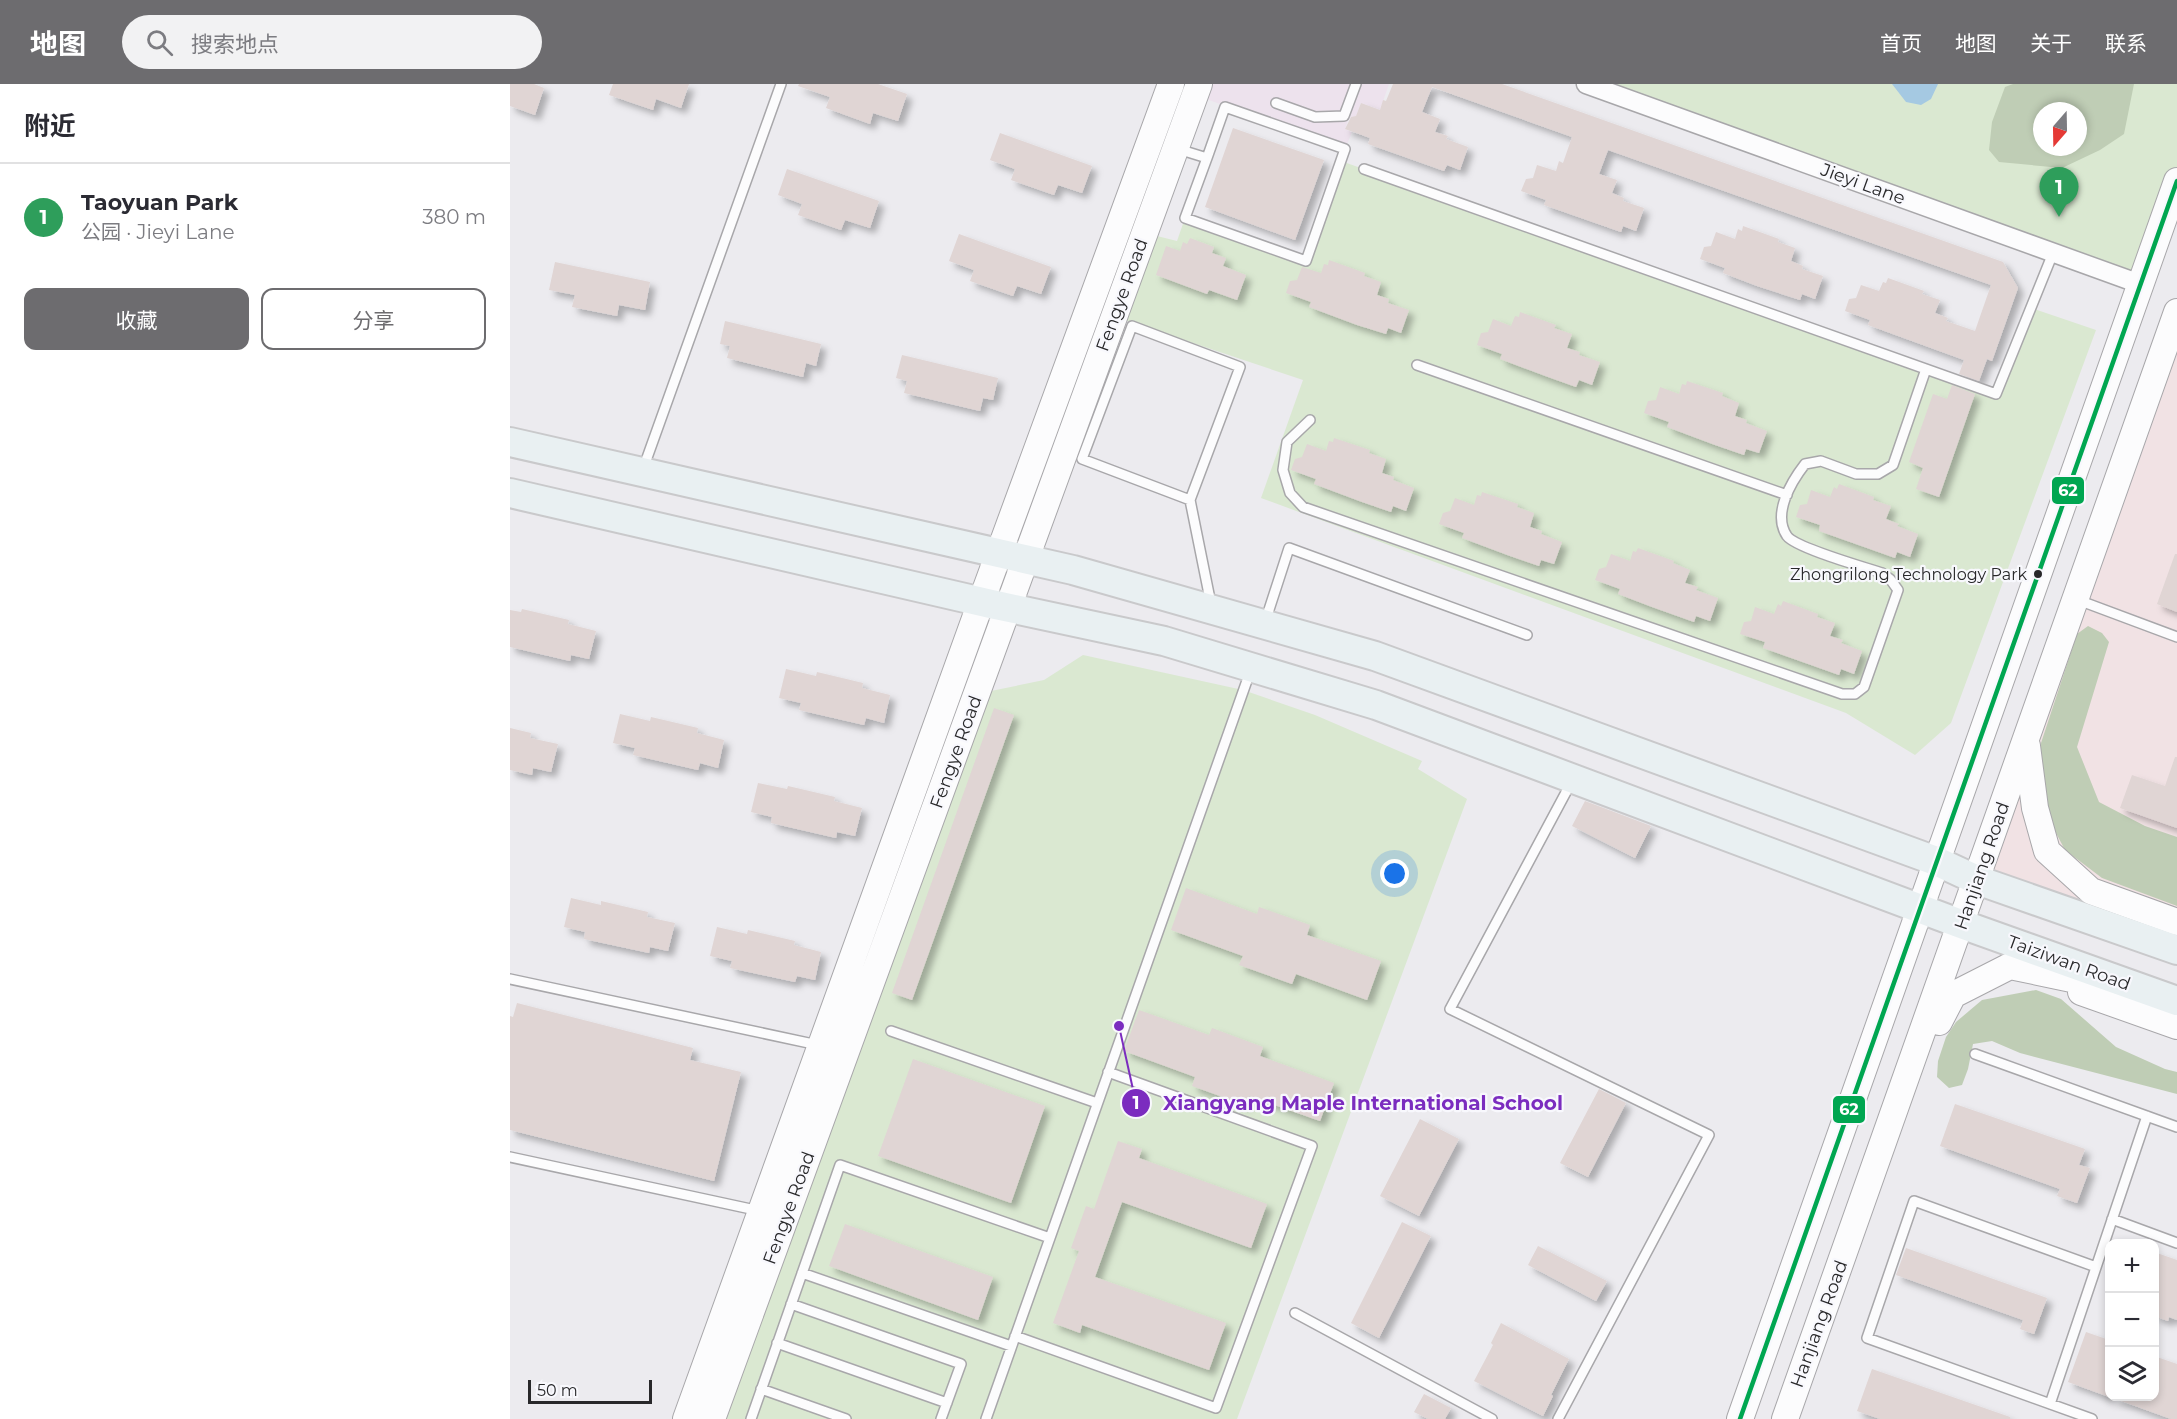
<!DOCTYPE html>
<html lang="zh">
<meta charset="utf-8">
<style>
:root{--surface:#fff;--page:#f2f2f3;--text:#2b2b33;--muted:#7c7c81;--line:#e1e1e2;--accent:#6d6c6f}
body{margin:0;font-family:Montserrat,"Noto Sans SC",sans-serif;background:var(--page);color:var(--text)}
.controls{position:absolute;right:18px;bottom:18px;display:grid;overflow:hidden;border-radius:12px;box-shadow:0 3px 9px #0003}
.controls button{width:54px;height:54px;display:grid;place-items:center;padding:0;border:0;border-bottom:2px solid var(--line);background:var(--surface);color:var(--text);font:30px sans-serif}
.compass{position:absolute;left:1523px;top:18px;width:54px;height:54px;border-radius:50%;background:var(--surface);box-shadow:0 3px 9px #0003;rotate:200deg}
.scale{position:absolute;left:18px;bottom:15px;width:124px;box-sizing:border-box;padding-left:6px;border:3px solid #28282a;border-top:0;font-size:16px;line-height:21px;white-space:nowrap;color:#28282a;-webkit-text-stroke:4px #f8f8fd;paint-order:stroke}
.you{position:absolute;left:885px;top:790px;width:21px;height:21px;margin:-15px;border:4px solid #fff;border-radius:50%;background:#1a73e8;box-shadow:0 0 0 9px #1a73e833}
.badge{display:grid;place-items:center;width:39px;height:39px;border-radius:50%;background:var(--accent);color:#fff;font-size:20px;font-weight:700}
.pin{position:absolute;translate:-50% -50px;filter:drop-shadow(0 2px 3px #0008)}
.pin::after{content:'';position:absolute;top:32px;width:21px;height:18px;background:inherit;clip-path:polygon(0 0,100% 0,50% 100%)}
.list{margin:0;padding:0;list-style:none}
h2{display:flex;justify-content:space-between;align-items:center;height:78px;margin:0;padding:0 24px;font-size:26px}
h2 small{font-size:20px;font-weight:400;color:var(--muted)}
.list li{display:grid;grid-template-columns:39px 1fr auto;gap:18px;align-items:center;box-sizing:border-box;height:108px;padding:0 24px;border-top:2px solid var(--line)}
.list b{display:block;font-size:22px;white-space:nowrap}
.list p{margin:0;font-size:20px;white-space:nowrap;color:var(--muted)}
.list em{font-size:20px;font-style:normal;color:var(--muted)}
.actions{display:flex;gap:12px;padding:18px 24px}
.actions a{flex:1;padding:14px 0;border:2px solid var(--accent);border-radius:12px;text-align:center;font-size:21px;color:var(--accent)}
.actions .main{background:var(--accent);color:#fff}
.icon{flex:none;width:33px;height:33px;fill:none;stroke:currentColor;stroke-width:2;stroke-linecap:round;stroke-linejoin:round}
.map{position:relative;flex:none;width:1667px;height:1335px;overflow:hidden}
header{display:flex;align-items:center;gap:36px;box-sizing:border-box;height:84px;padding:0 30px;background:var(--accent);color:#fff}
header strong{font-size:28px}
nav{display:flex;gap:33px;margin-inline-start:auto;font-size:21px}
.search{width:420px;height:54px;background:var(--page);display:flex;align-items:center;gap:15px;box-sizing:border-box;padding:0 21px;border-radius:33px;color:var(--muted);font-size:22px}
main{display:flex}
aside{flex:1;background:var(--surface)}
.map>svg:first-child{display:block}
</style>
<header>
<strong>地图</strong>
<div class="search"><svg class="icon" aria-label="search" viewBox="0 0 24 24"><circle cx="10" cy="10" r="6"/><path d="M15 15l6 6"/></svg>搜索地点</div>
<nav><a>首页</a><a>地图</a><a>关于</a><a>联系</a></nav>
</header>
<main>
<aside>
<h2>附近<small></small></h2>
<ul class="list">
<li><span class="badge" style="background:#2e9e5b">1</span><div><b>Taoyuan Park</b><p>公园 · Jieyi Lane</p></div><em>380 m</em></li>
</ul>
<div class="actions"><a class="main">收藏</a><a>分享</a></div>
</aside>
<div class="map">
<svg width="1667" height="1335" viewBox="0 0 1667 1335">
<defs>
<filter id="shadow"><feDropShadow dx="5.5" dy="5.5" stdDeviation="3" flood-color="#0004"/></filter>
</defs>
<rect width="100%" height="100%" fill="#ecebef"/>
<path fill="#f1e2e4" d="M1667,228v639l-200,-71z"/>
<path fill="#ede2ed" d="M689,0h190l-9,26 -19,-7 -5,13 -7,2 -4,11 7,3 -7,17 -150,-54z"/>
<path fill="#dae8d1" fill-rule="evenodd" d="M1076,0h591v97l-37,103zM1532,27h36v36h-36z
M831,77l655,233 35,-86 65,22 -145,393 -36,32 -69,-42 -585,-215 42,-118 -179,-60 33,-84 20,5 8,-23 121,42z
M573,571l160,35 72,25 107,46 -4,8 49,30 -230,620h-525l279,-728 53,-11z"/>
<path fill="#bfcdb5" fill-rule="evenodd" d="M1503,0h121l-10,50 -24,16 -38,18 -63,-6 -10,-12 3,-28 13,-35zM1532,27h36v36h-36z
M1578,542l14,7 7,9 -32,105 22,55 46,24 32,11v69l-75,-28 -37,-28 -26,-49 2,-58 36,-109z
M1526,906l25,9 55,48 49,22 12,3v22l-157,-41 -28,-12 -19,3 -5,25 -6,16 -13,3 -12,-11 1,-16 8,-24 10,-15 26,-22z"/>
<path fill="#a5c9e2" d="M1382,0h46l-7,15 -10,6 -15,-3z"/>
<path fill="#e0d5d4" filter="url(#shadow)" d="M0,0h24l10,4 -9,27 -25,-9z
M103,0h76l-8,24 -25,-9 -3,11 -44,-15z
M289,0h79l29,10 -9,27 -25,-8 -3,11 -44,-16 4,-11 -32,-11z
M883,0h109l501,178 15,26 -26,73 -5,-2 -8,22 -20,-7 5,-14 -96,-35 2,-5 -25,-9 4,-12 7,-1 5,-13 18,6 4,-9 3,1 2,-5 36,13 -2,3 18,6 -5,13 13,5 -2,3 29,10 16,-46 -383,-135 -9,24 18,6 -5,13 12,5 -1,3 21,7 -8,23 -13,-5 -2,6 -77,-27 2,-5 -25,-9 5,-12 7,-1 4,-13 19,6 3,-10 4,2 9,-26 -140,-50 -10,25 18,7 -5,13 13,4 -2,3 22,8 -8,23 -13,-5 -3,6 -42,-15 -34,-12 2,-6 -25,-9 6,-12 5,-1 5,-13 19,7 3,-10 3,1z
M723,44l91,32 -29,80 -90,-33z
M490,49l92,33 -10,27 -24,-8 -4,10 -43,-15 4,-11 -25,-9z
M277,85l92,32 -9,27 -25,-8 -4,10 -43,-15 4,-11 -24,-9z
M1233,142l36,13 -1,3 17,6 -4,13 12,5 -1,3 21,7 -8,23 -13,-5 -2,6 -43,-14 -34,-13 2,-5 -25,-9 4,-12 7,-1 5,-14 19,7 3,-10 4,2z
M449,150l92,33 -10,27 -24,-8 -4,10 -43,-15 4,-11 -25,-9z
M680,154l24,9 -2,6 14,5 -3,8 23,9 -9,25 -28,-10 -2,4 -51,-19 10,-29 14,5 3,-9 4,2z
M819,176l36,13 -1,3 17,6 -4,13 12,4 -1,4 21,7 -8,23 -13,-5 -2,6 -29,-9 -48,-18 2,-5 -25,-9 4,-12 7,-1 5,-13 19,6 3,-9 4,1z
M45,178l95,20 -5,28 -26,-5 -2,11 -45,-9 3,-12 -26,-5z
M1010,228l36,13 -2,3 18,6 -5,14 13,4 -1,3 21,7 -8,23 -13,-5 -3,7 -28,-10 -48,-18 2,-5 -25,-9 4,-12 7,-1 5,-13 18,7 4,-10 4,1z
M215,237l96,23 -5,22 -10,-3 -3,14 -76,-19 3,-12 -10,-2z
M392,271l96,23 -5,22 -10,-2 -3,13 -76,-18 3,-12 -11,-3z
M1177,297l36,12 -1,3 17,7 -4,13 12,4 -1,3 21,8 -8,22 -13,-4 -2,6 -29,-10 -48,-18 2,-5 -25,-9 4,-12 8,-1 4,-13 19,7 3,-10 4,1z
M1442,301l23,9 -36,103 -23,-8 7,-21 -14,-6 24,-68 14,5z
M824,354l36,12 -1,3 17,6 -4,14 12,4 -1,3 21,8 -8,23 -13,-5 -2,6 -29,-10 -48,-18 2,-5 -25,-9 4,-11 7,-2 5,-13 19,7 3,-10 4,1z
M1329,400l35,13 -1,3 18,6 -5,13 13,5 -2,2 21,8 -8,23 -13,-5 -2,6 -28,-10 -48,-17 1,-6 -24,-8 4,-12 7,-1 4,-14 19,7 4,-10 3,2z
M972,408l36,12 -1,3 17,6 -4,14 12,4 -1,3 21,8 -8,22 -13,-4 -2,6 -29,-10 -48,-18 2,-5 -25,-9 4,-11 7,-2 5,-13 19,7 3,-10 4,1z
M1128,464l36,13 -1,2 17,7 -5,13 13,4 -2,3 22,8 -8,23 -14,-5 -2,6 -42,-15 -34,-13 2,-5 -25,-9 4,-11 7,-2 5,-13 19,7 3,-10 3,1z
M1665,470h2v58l-20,-8z
M1273,517l35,13 -1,3 18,6 -5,13 13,4 -2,3 21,8 -8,23 -13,-5 -2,6 -28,-10 -48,-17 2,-6 -25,-8 4,-12 7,-1 4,-14 19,7 4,-10 3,2z
M12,525l47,11 -1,4 28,7 -7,28 -18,-4 -1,6 -60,-14v-37l11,2z
M276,585l30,7 1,-4 46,11 -1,5 28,7 -6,28 -18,-5 -2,7 -65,-15 2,-7 -22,-5z
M484,624l20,7 -102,285 -20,-7z
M110,630l30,7 1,-4 47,11 -1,5 27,7 -6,28 -18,-5 -2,7 -65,-15 2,-7 -22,-5z
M0,644l21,5 -1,5 28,6 -7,28 -18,-4 -1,7 -22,-5z
M1665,673h2v71l-57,-20 12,-33 33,11z
M248,699l29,6 1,-3 47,11 -1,4 28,7 -7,28 -18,-4 -1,6 -65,-15 1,-6 -21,-5z
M1075,717l66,25 -16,32 -63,-32z
M676,804l71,26 2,-7 51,18 -3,10 74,26 -14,39 -71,-26 -4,10 -53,-19 4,-9 -72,-26z
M61,814l30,7v-4l47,11 -1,5 28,6 -7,28 -18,-4 -1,6 -65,-14 1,-7 -21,-5z
M207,843l30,7 1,-4 47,11 -1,4 27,7 -6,28 -18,-4 -2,6 -65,-14 2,-7 -22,-5z
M7,919l176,45 -3,12 51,12 -27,109 -204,-51v-114l3,1z
M629,926l70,25 3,-7 51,19 -3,9 74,27 -14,38 -71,-25 -4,9 -53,-19 3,-9 -71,-26z
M403,975l132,47 -34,97 -133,-47z
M1089,1005l27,14 -38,74 -28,-14z
M1445,1020l130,45 -6,16 11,3 -13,35 -20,-7 3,-7 -120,-43z
M910,1035l39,20 -40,77 -39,-20z
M608,1057l24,8 -3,9 128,46 -16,44 -129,-46 -27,75 131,46 -17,47 -127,-45 -2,8 -27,-10 26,-72 -8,-3 15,-42 8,3z
M892,1138l29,14 -52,102 -28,-15z
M335,1140l148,53 -15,43 -149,-54z
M1028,1162l69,35 -11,20 -68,-36z
M1396,1164l141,50 -13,36 -14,-5 3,-9 -127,-45z
M1644,1168l23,8v60l-8,-3 -1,4 -14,-5z
M991,1239l68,36 -18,36 2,1 -10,20 -69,-35 19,-36 -2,-2z
M1576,1248l23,8v57l-41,-15z
M1644,1272l23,8v55h-6l-58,-21 1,-2h40z
M1362,1285l138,48v2h-130l-23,-8z
M914,1310l27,14 -6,11h-17l-14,-7z"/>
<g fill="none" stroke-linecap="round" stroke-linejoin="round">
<defs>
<path id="lane" d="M766,19l39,14 29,-1 12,-32
M668,65l29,9 -22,60 121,43 39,-112 -120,-42 -18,51
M854,85l632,225 57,-141
M907,281l370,130
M800,336l-23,22 -4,28 7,23 13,14 539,187h13l9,-7 34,-97 -8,-11 -8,-6c-18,-6 -86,-25 -95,-37 -15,-22 4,-54 18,-72l16,-3 35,13h22l15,-9 33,-96
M133,385l138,-385
M680,416l-108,-41 50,-133 108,41 -50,133 21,104
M1568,516l99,37
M755,538l24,-74 238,87
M0,895l308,66
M381,947l206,72
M1465,970l202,73
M0,1073l250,54
M1602,1135l65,24
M292,1189l209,73
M281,1220l170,60 -20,55
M785,1229l197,106
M505,1252l201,72 96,-262 -204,-74
M267,1259l170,60
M251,1305l85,30
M1540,1320l97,-288
M241,1335l89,-254 210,73
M476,1335l264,-747
M1048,1335l151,-284 -259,-126 122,-228
M1582,1335l-225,-81 47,-137 182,66"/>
<path id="street" d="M1076,0l554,200"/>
<path id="secondary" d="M1517,662l8,62 12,43 44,40 86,31
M1571,908l96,34
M1429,938l14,-27 57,-29 95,20
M176,1335l295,-817 190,-518
M202,1335l487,-1335
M1230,1335l437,-1238
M1275,1335l392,-1107"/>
<path id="primary" d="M0,358l563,128 302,86 561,205 41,19 200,70
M0,409l481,111 173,37 212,64 585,219 216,77"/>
</defs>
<use href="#lane" stroke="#a8a7aa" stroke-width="12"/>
<use href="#street" stroke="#a8a7aa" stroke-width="21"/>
<use href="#secondary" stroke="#a8a7aa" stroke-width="28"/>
<use href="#primary" stroke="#c9c9cb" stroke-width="32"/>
<use href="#lane" stroke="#fcfcfd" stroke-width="9"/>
<use href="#street" stroke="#fcfcfd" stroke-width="18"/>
<use href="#secondary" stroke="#fcfcfd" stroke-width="26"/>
<use href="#primary" stroke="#e9f0f2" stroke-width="28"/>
<defs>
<path id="bus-1" d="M1230,1335l437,-1238"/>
</defs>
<use href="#bus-1" stroke="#f8f8fd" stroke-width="9"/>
<use href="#bus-1" stroke="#00a651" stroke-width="4.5"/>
</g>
<circle fill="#28282a" stroke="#f8f8fd" stroke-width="2" cx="1528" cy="490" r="5"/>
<g text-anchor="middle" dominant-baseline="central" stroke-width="4.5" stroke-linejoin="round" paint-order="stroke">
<g font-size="16" fill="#28282a" stroke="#f8f8fd" text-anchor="end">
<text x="1517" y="490">Zhongrilong Technology Park</text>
</g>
<g font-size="18" fill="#28282a" stroke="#f8f8fd">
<text transform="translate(1353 100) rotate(20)">Jieyi Lane</text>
<text transform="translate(612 211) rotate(-70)">Fengye Road</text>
<text transform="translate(446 668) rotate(-70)">Fengye Road</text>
<text transform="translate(1472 782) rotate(-71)">Hanjiang Road</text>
<text transform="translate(1559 879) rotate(20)">Taiziwan Road</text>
<text transform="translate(279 1124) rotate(-70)">Fengye Road</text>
<text transform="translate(1309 1240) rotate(-70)">Hanjiang Road</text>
</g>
</g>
<path fill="none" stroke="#7b2cbf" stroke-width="2" d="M609 942L626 1019"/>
<g fill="#7b2cbf" stroke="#f8f8fd" stroke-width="2">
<circle cx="609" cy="942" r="6"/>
<circle cx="626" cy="1019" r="15"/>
</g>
<g font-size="18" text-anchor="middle" font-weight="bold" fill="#fff">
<text x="626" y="1025">1</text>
</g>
<g font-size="20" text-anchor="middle" font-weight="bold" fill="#7b2cbf" stroke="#f8f8fd" stroke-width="4.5" stroke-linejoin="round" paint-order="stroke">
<text x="853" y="1026">Xiangyang Maple International School</text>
</g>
<g stroke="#f8f8fd" stroke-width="2">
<rect x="1541" y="392" width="34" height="29" rx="6" fill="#00a651"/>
<rect x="1322" y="1011" width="34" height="29" rx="6" fill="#00a651"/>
</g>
<g font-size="16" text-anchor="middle" font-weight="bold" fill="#fff">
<text x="1558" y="412">62</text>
<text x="1339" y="1031">62</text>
</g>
</svg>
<div class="controls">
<button>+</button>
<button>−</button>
<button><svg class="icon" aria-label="layers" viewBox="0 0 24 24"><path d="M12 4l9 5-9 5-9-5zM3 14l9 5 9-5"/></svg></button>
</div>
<svg class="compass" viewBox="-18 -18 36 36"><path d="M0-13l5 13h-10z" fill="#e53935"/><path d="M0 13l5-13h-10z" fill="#7c7c81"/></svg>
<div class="scale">50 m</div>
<div class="you"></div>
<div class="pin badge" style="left:1549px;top:133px;background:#2e9e5b">1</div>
</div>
</main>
